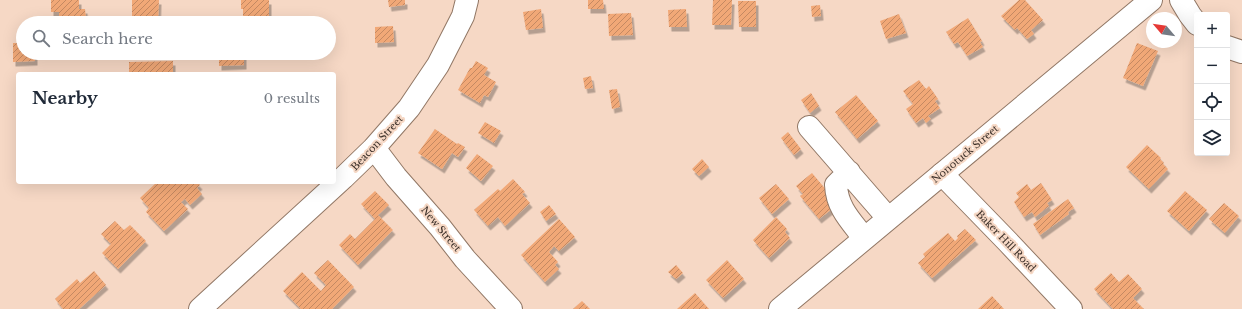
<!DOCTYPE html>
<meta charset="utf-8">
<style>
:root{--surface:#fff;--page:#f2f2f3;--text:#1f2937;--muted:#747a83;--line:#e0e1e3}
body{margin:0;font-family:"Libre Baskerville",serif;background:var(--page);color:var(--text)}
.controls{position:absolute;right:12px;top:12px;display:grid;overflow:hidden;border-radius:4px;box-shadow:0 4px 16px #0002}
.controls button{width:36px;height:36px;display:grid;place-items:center;padding:0;border:0;border-bottom:1px solid var(--line);background:var(--surface);color:var(--text);font:20px sans-serif}
.compass{position:absolute;left:1146px;top:12px;width:36px;height:36px;border-radius:50%;background:var(--surface);box-shadow:0 4px 16px #0002;rotate:299deg}
.list{margin:0;padding:0;list-style:none}
h2{display:flex;justify-content:space-between;align-items:center;height:52px;margin:0;padding:0 16px;font-size:17px}
h2 small{font-size:13px;font-weight:400;color:var(--muted)}
.icon{flex:none;width:22px;height:22px;fill:none;stroke:currentColor;stroke-width:2;stroke-linecap:round;stroke-linejoin:round}
.map{position:relative;flex:none;width:1242px;height:309px;overflow:hidden}
.search{position:absolute;background:var(--surface);box-shadow:0 4px 16px #0002;left:16px;top:16px;width:320px;height:44px;display:flex;align-items:center;gap:10px;box-sizing:border-box;padding:0 14px;border-radius:22px;color:var(--muted);font-size:15px}
.panel{position:absolute;background:var(--surface);box-shadow:0 4px 16px #0002;left:16px;top:72px;width:320px;height:112px;border-radius:4px}
.map>svg:first-child{display:block}
</style>
<div class="map">
<svg width="1242" height="309" viewBox="0 0 1242 309">
<defs>
<pattern id="building-hatch" width="6" height="6" patternUnits="userSpaceOnUse"><rect width="6" height="6" fill="#f1a877"/><path d="M-1 1l2-2M0 6l6-6M5 7l2-2" fill="none" stroke="#c48962"/></pattern>
<filter id="shadow"><feDropShadow dx="2.5" dy="4.5" stdDeviation="0" flood-color="#0004"/></filter>
</defs>
<rect width="100%" height="100%" fill="#f6d8c5"/>
<path fill="url(#building-hatch)" filter="url(#shadow)" d="M51,0h28v9h6l1,10h-9v4h-18v-11h-8z
M132,0h27l-1,23h-26z
M241,0h28v23h-26v-14h-2z
M388,0h17v5l-16,2z
M588,0h15l1,9h-16z
M713,0h19l-1,25h-19z
M1019,0h6l18,20 -12,10 3,4 -7,5 -10,-11 -2,2 -14,-14z
M738,1h18v26h-17z
M820,5l1,11 -9,1 -1,-11z
M541,9l2,19 -17,2 -3,-18z
M686,9l1,18h-18l-1,-17z
M631,13l2,22 -24,1 -1,-22z
M899,14l7,19 -20,6 -6,-18z
M968,18l14,23 -2,1 3,5 -16,9 -9,-14 -4,2 -8,-12z
M393,26l1,16 -19,1v-16z
M13,43h10v10h12v8l-22,1z
M1137,43l21,8 -15,35 -20,-8z
M219,53h25v12l-25,1z
M173,61v13h-44v-12z
M476,61l12,7 -4,7 12,7 -8,15 -4,-2 -4,8 -22,-13 12,-22h2z
M591,76l2,12 -8,1 -2,-11z
M919,80l7,9 3,-3 9,13 -3,2 5,7 -12,8 3,3 -5,4 -3,-5 -7,5 -10,-14 7,-5 -10,-13z
M617,89l3,18 -8,2 -3,-19z
M811,93l8,13 -9,7 -9,-13z
M856,95l22,26 -21,18 -22,-27z
M485,122l16,9 -7,12 -16,-10z
M435,129l22,15 1,-1 7,4 -7,10 -6,-4 -10,16 -24,-16z
M788,132l13,17 -7,6 -13,-17z
M1147,145l14,13 -1,1 4,4 -1,1 5,5 -19,20 -23,-22z
M477,154l16,12 -12,15 -15,-13z
M702,159l7,8 -10,9 -7,-7z
M812,173l26,31 -19,15 -19,-23 3,-2 -7,-8z
M513,179l12,13 -3,2 8,9 -25,23 -7,-9 -10,9 -14,-16 24,-21 2,2z
M157,182l2,2 2,-2h36l3,3 -3,3 5,6 -12,11 -5,-6 -4,3 7,7 -24,22 -18,-19 3,-4 -9,-10z
M1041,183l11,17 -5,3 2,3 -14,11 -3,-5 -8,5 -10,-15 5,-5 -3,-4 11,-9 4,6z
M776,184l13,15 -17,15 -13,-16z
M375,191l14,14 -11,10 15,15 -35,35 -19,-20 11,-11 5,5 20,-20 -14,-15z
M1185,191l22,19 -18,21 -22,-20z
M1068,199l6,9 -6,4 1,2 -29,21 -7,-11z
M1224,203l15,13 -14,17 -16,-14z
M549,205l7,9 -10,7 -6,-9z
M776,217l11,12 -2,3 5,6 -21,20 -16,-18z
M559,219l16,18 -16,14 -5,-5 -5,6 9,10 -3,3 4,4 -14,13 -24,-27z
M115,221l9,9 6,-5 16,16 -28,28 -16,-16 9,-9 -10,-10z
M965,229l11,11 -44,38 -14,-15 7,-6 -2,-3 25,-21 7,8 3,-3 -1,-2z
M328,260l26,27 -22,22h-31l-18,-18 19,-19 19,19 5,-6 -12,-12z
M727,260l17,19 -21,19 -17,-18z
M676,265l7,8 -7,6 -8,-7z
M94,271l12,14 -27,24h-16l-8,-10 22,-20 3,4z
M1111,273l8,9 9,-8 14,15 -9,9 11,11h-31l-19,-20z
M695,293l14,16h-32z
M992,296l12,13h-26z
M582,301l8,8h-17z"/>
<g fill="none" stroke-linecap="round" stroke-linejoin="round">
<defs>
<path id="minor" d="M1181,0l9,15 7,9
M1227,47l15,5
M809,127l79,91
M374,148l22,29 44,50 25,32 46,50
M849,172l-13,13c1,23 15,36 28,53
M942,174l66,68 63,67
M200,309l143,-131 31,-30 35,-40 29,-43 25,-49 4,-16"/>
<path id="major" d="M780,309l371,-309"/>
</defs>
<use href="#minor" stroke="#917765" stroke-width="24"/>
<use href="#major" stroke="#917765" stroke-width="24"/>
<use href="#minor" stroke="#fff" stroke-width="22"/>
<use href="#major" stroke="#fff" stroke-width="22"/>
</g>
<g text-anchor="middle" dominant-baseline="central" stroke-width="4" stroke-linejoin="round" paint-order="stroke">
<g font-size="10" fill="#3d312a" stroke="#f6d8c5">
<text transform="translate(377 143) rotate(-47)">Beacon Street</text>
<text transform="translate(965 154) rotate(-40)">Nonotuck Street</text>
<text transform="translate(441 229) rotate(50)">New Street</text>
<text transform="translate(1006 241) rotate(46)">Baker Hill Road</text>
</g>
</g>
</svg>
<div class="controls">
<button>+</button>
<button>−</button>
<button><svg class="icon" aria-label="locate" viewBox="0 0 24 24"><circle cx="12" cy="12" r="6"/><path d="M12 2v4M12 18v4M2 12h4M18 12h4"/></svg></button>
<button><svg class="icon" aria-label="layers" viewBox="0 0 24 24"><path d="M12 4l9 5-9 5-9-5zM3 14l9 5 9-5"/></svg></button>
</div>
<svg class="compass" viewBox="-18 -18 36 36"><path d="M0-13l5 13h-10z" fill="#e53935"/><path d="M0 13l5-13h-10z" fill="#747a83"/></svg>
<div class="search"><svg class="icon" aria-label="search" viewBox="0 0 24 24"><circle cx="10" cy="10" r="6"/><path d="M15 15l6 6"/></svg>Search here</div>
<section class="panel">
<h2>Nearby<small>0 results</small></h2>
<ul class="list">
</ul>
</section>
</div>
